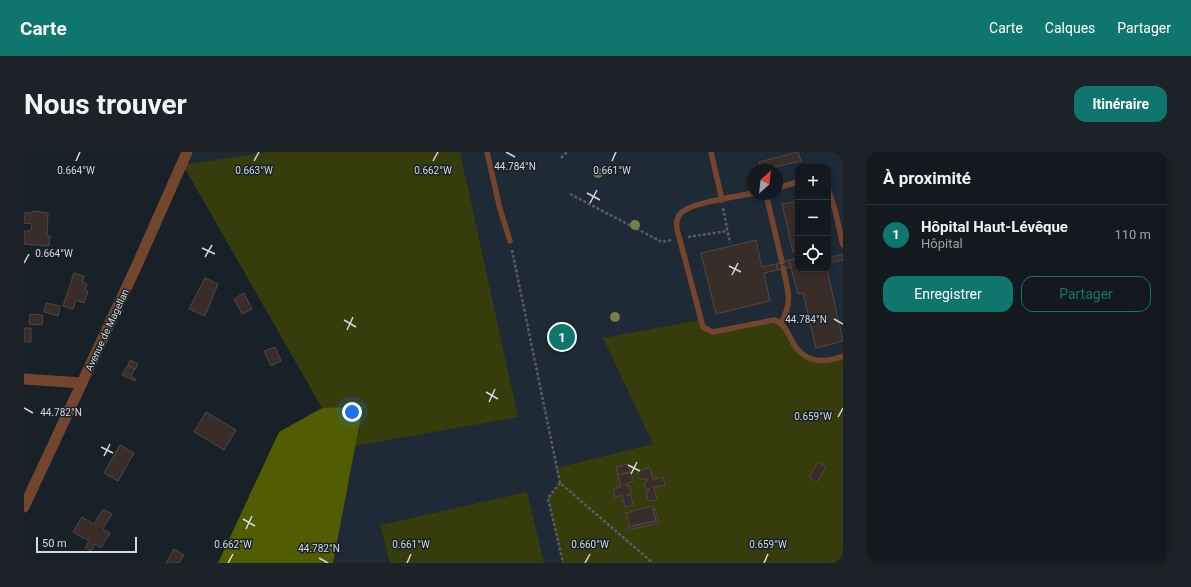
<!DOCTYPE html>
<html lang="fr">
<meta charset="utf-8">
<style>
:root{--surface:#13191e;--page:#1c2227;--text:#f1f3f6;--muted:#9da0a4;--line:#32383c;--accent:#0f766e}
body{margin:0;font-family:Roboto,sans-serif;background:var(--page);color:var(--text)}
.controls{position:absolute;right:12px;top:12px;display:grid;overflow:hidden;border-radius:8px;box-shadow:0 2px 6px #0003}
.controls button{width:36px;height:36px;display:grid;place-items:center;padding:0;border:0;border-bottom:1px solid var(--line);background:var(--surface);color:var(--text);font:20px sans-serif}
.compass{position:absolute;left:723px;top:12px;width:36px;height:36px;border-radius:50%;background:var(--surface);box-shadow:0 2px 6px #0003;rotate:27deg}
.scale{position:absolute;left:12px;bottom:10px;width:101px;box-sizing:border-box;padding-left:4px;border:2px solid #d4d9de;border-top:0;font-size:11px;line-height:14px;white-space:nowrap;color:#d4d9de;-webkit-text-stroke:3px #192128;paint-order:stroke}
.you{position:absolute;left:328px;top:260px;width:14px;height:14px;margin:-10px;border:3px solid #fff;border-radius:50%;background:#1a73e8;box-shadow:0 0 0 6px #1a73e833}
.badge{display:grid;place-items:center;width:26px;height:26px;border-radius:50%;background:var(--accent);color:#fff;font-size:13px;font-weight:700}
.pin{position:absolute;translate:-50% -50%;border:2px solid #fff;box-shadow:0 1px 4px #0006}
.list{margin:0;padding:0;list-style:none}
h2{display:flex;justify-content:space-between;align-items:center;height:52px;margin:0;padding:0 16px;font-size:17px}
h2 small{font-size:13px;font-weight:400;color:var(--muted)}
.list li{display:grid;grid-template-columns:26px 1fr auto;gap:12px;align-items:center;box-sizing:border-box;height:60px;padding:0 16px;border-top:1px solid var(--line)}
.list b{display:block;font-size:15px;white-space:nowrap}
.list p{margin:0;font-size:13px;white-space:nowrap;color:var(--muted)}
.list em{font-size:13px;font-style:normal;color:var(--muted)}
.actions{display:flex;gap:8px;padding:12px 16px}
.actions a{flex:1;padding:9px 0;border:1px solid var(--accent);border-radius:12px;text-align:center;font-size:14px;color:var(--accent)}
.actions .main{background:var(--accent);color:#fff}
.icon{flex:none;width:22px;height:22px;fill:none;stroke:currentColor;stroke-width:2;stroke-linecap:round;stroke-linejoin:round}
.map{position:relative;flex:none;width:819px;height:411px;overflow:hidden;border-radius:12px}
header{display:flex;align-items:center;gap:24px;box-sizing:border-box;height:56px;padding:0 20px;background:var(--accent);color:#fff}
header strong{font-size:19px}
nav{display:flex;gap:22px;margin-inline-start:auto;font-size:14px}
.intro{display:flex;align-items:center;justify-content:space-between;box-sizing:border-box;height:96px;padding:0 24px}
h1{margin:0;font-size:28px}
.button{padding:10px 18px;border-radius:12px;background:var(--accent);color:#fff;font-size:14px;font-weight:700}
main{display:flex;gap:24px;padding:0 24px}
aside{flex:1;background:var(--surface);border-radius:12px;box-shadow:0 2px 6px #0003}
.map>svg:first-child{display:block}
</style>
<header>
<strong>Carte</strong>
<nav><a>Carte</a><a>Calques</a><a>Partager</a></nav>
</header>
<div class="intro"><h1>Nous trouver</h1><a class="button">Itinéraire</a></div>
<main>
<div class="map">
<svg width="819" height="411" viewBox="0 0 819 411">
<rect width="100%" height="100%" fill="#192128"/>
<path fill="#1e2a36" fill-rule="evenodd" d="M164,0h655v411h-510l30,-157 -41,2 -139,-243zM774,15h30v102h-30zM729,18h24v24h-24z"/>
<path fill="#363c0b" d="M243,0h193l58,265 -163,29 8,-40 -41,2 -139,-243z
M676,168l7,11 72,-10 23,32 19,8 22,-5v207h-280l-15,-65 12,-15 -3,-15 96,-24 -50,-106z
M503,340l17,71h-154l-10,-38z"/>
<path fill="#525c00" d="M339,254l-30,157h-115l61,-131 43,-24z"/>
<path fill="#382d29" stroke="#524642" d="M774,0l3,9 -40,9 -2,-8z
M774,49v50l-5,1 -11,-48z
M9,59l15,2 -1,23h3l-1,10 -25,-2v-13h7l1,-7 -8,-1v-10h8z
M732,88l6,27 14,-3 2,6 -14,3 6,28 -54,13 -15,-61z
M819,102v6l-15,3v-5z
M774,106v11h29l16,72 -27,7 -13,-55 -5,1 -9,-34z
M765,108l2,7 -13,3 -2,-6z
M50,121l10,3 -2,6 5,2 -2,6 3,1 -4,12 -8,-3 -3,9 -10,-3z
M181,126l13,6 -13,32 -16,-7z
M220,141l8,16 -10,5 -8,-15z
M22,151l14,3 -2,10 -14,-4z
M6,162l13,1 -1,10 -13,-1z
M0,176h7v14h-7z
M251,195l6,14 -10,5 -7,-15z
M106,208l8,4 -3,5 -7,-4z
M104,213l7,4 -4,7 5,3 -1,2 -13,-6z
M182,260l30,18 -12,20 -30,-18z
M96,293l14,8 -16,28 -14,-8z
M794,310l8,5 -9,15 -8,-5z
M604,312l2,8 -12,3 -2,-8z
M626,316l3,12 10,-3 2,8 -11,2 3,13 -9,1 -2,-10 4,-1 -1,-1h-3l-2,-7 4,-1 -1,-2h-8l-2,-8z
M607,320l2,9 -8,3 1,2 3,-1 2,8 -4,1 1,2 3,-1 2,10 -8,2 -3,-12 -7,2 -2,-8 8,-2 -3,-12z
M628,354l4,15 -26,6 -4,-14z
M79,357l9,5 -9,15 7,4 -9,15 -6,-4 -4,7 -6,-3 4,-7 -16,-9 9,-15 12,7z
M629,357h2l4,14 -31,7 -1,-3 29,-6z
M150,397l10,6 -5,8h-13z"/>
<g fill="none" stroke-linecap="round" stroke-linejoin="round">
<path stroke="#565d63" stroke-width="2.5" stroke-dasharray="3 2" stroke-linecap="butt" d="M537,6l6,-6
M546,42l92,48 10,-2
M699,56l7,35
M664,85l39,-6
M488,98l48,233 93,80
M536,331l-12,15 15,65"/>
<path stroke="#73452d" stroke-width="5.5" d="M463,0l13,57 10,32
M687,0l11,48
M753,36l21,-6
M804,37l7,21 8,35
M729,41c-16,4 -59,9 -71,19 -5,4 -6,10 -5,17l26,98 10,5 61,-12c13,4 14,16 21,26 12,17 30,17 48,10
M742,42l16,68
M757,171c12,-21 7,-33 2,-55"/>
<path stroke="#73452d" stroke-width="11" d="M0,227l58,4"/>
<path stroke="#73452d" stroke-width="11" d="M0,355l113,-242 50,-113"/>
</g>
<g fill="#738047">
<circle cx="574" cy="21" r="5"/>
<circle cx="611" cy="73" r="5"/>
<circle cx="591" cy="165" r="5"/>
</g>
<path fill="none" stroke="#d4d9de" stroke-width="1.5" d="M482,0l9,5M52,9l4,-9M230,9l5,-9M409,9l5,-9M588,9l4,-9M563,41l13,7M566,51l7,-13M178,96l13,6M181,105l7,-12M0,111l5,-9M705,114l12,6M708,123l6,-12M810,167l9,5M320,168l12,7M323,178l6,-13M462,240l12,7M465,250l6,-13M0,256l9,5M814,265l5,-9M77,295l12,6M80,304l6,-12M604,313l12,6M607,322l6,-12M219,367l12,7M222,377l6,-13M295,406l9,5M204,411l5,-9M383,411l4,-9M561,411l5,-9M740,411l4,-9"/>
<g text-anchor="middle" dominant-baseline="central" stroke-width="3" stroke-linejoin="round" paint-order="stroke">
<g font-size="10" fill="#d4d9de" stroke="#192128">
<text transform="translate(83 178) rotate(-65)">Avenue de Magellan</text>
</g>
</g>
<g font-size="10" text-anchor="middle" fill="#d4d9de" stroke="#192128" stroke-width="3" stroke-linejoin="round" paint-order="stroke">
<text x="491" y="18">44.784°N</text>
<text x="52" y="22">0.664°W</text>
<text x="230" y="22">0.663°W</text>
<text x="409" y="22">0.662°W</text>
<text x="588" y="22">0.661°W</text>
<text x="30" y="105">0.664°W</text>
<text x="782" y="171">44.784°N</text>
<text x="37" y="264">44.782°N</text>
<text x="789" y="268">0.659°W</text>
<text x="209" y="396">0.662°W</text>
<text x="387" y="396">0.661°W</text>
<text x="566" y="396">0.660°W</text>
<text x="744" y="396">0.659°W</text>
<text x="295" y="400">44.782°N</text>
</g>
</svg>
<div class="controls">
<button>+</button>
<button>−</button>
<button><svg class="icon" aria-label="locate" viewBox="0 0 24 24"><circle cx="12" cy="12" r="6"/><path d="M12 2v4M12 18v4M2 12h4M18 12h4"/></svg></button>
</div>
<svg class="compass" viewBox="-18 -18 36 36"><path d="M0-13l5 13h-10z" fill="#e53935"/><path d="M0 13l5-13h-10z" fill="#9da0a4"/></svg>
<div class="scale">50 m</div>
<div class="you"></div>
<div class="pin badge" style="left:538px;top:185px">1</div>
</div>
<aside>
<h2>À proximité<small></small></h2>
<ul class="list">
<li><span class="badge">1</span><div><b>Hôpital Haut-Lévêque</b><p>Hôpital</p></div><em>110 m</em></li>
</ul>
<div class="actions"><a class="main">Enregistrer</a><a>Partager</a></div>
</aside>
</main>
